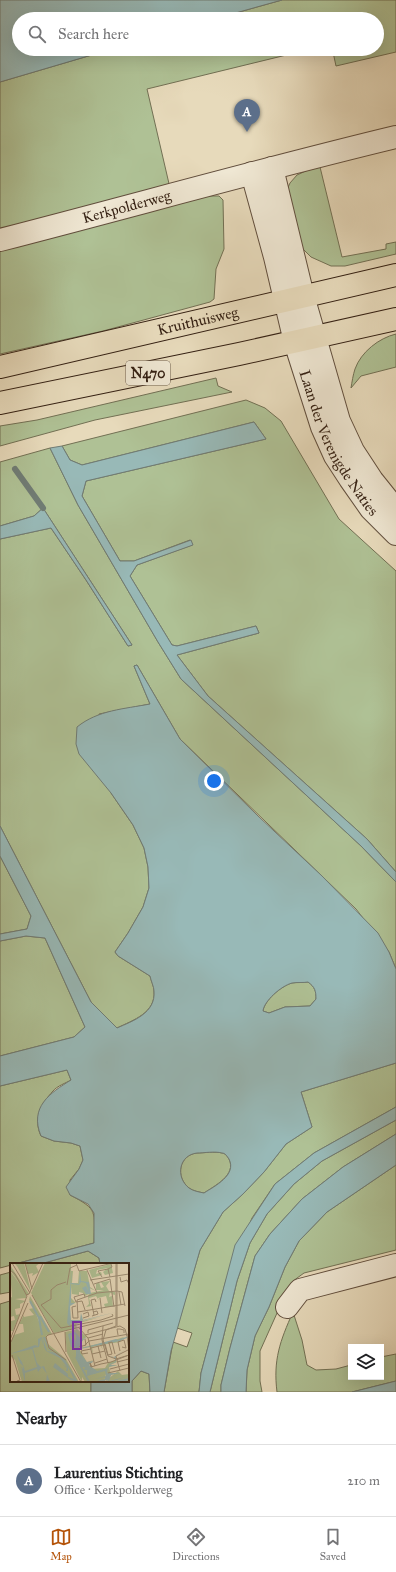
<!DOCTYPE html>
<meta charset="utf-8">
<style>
:root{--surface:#fff;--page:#f6f6f6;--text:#202124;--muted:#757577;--line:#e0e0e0;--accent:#b45309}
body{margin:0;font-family:"IM FELL Great Primer",serif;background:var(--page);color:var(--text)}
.controls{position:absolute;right:12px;bottom:12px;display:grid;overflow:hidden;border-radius:0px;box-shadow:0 4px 16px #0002}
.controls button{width:36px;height:36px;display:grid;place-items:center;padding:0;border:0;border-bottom:1px solid var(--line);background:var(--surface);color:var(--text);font:20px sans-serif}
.you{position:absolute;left:214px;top:781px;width:14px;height:14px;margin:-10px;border:3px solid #fff;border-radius:50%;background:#1a73e8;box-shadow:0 0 0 6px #1a73e833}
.badge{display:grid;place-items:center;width:26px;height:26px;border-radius:50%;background:var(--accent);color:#fff;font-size:13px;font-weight:700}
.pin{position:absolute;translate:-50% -33px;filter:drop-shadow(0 1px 2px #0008)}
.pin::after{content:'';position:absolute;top:21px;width:14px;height:12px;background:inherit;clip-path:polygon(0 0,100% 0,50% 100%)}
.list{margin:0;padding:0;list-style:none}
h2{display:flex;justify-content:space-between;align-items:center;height:52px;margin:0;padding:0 16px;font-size:17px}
h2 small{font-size:13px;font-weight:400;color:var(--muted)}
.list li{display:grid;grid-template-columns:26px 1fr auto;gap:12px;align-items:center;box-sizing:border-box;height:72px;padding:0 16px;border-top:1px solid var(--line)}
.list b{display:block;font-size:15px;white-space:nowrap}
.list p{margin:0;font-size:13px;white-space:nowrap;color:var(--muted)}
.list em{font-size:13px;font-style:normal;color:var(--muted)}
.icon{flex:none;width:22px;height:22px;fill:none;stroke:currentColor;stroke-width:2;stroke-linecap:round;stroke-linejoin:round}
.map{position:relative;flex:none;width:396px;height:1392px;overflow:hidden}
.search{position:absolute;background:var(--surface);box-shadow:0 4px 16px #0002;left:12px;right:12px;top:12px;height:44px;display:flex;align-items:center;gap:10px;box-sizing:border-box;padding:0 14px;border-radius:22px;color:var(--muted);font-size:15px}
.sheet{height:124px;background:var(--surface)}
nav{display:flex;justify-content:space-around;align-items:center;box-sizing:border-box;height:56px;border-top:1px solid var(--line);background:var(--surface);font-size:11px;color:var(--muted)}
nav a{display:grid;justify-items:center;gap:2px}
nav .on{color:var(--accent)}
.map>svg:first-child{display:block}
</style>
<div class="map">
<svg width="396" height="1392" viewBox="0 0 396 1392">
<rect width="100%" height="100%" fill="#e7dabb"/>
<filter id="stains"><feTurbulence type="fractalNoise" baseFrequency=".005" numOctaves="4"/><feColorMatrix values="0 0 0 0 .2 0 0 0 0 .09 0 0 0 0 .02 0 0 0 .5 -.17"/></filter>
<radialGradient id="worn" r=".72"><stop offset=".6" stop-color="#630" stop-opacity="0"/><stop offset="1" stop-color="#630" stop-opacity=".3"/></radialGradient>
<path fill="#afc195" stroke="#727054" d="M282,0h114v52l-60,14 -3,-14 -8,2 -1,-5h53v-30h-163z
M112,49h199l-164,40 23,99 -170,44v-150z
M320,167l22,90 44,-8v-5l10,-2v12l-51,12h-14l-20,-9 -10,-10 -15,-55 4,-9 7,-8 11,-5z
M207,196h12l4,4 1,49 -8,20 -2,30 -4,3 -107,29 -103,23v-103z
M396,334v33l-35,9 -10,12c1,-6 2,-13 4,-19 6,-17 24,-31 41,-35z
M216,378l2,8 14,6 -137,28 -95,26v-20l37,-6z
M246,400l19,8 16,13 58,98 57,52v301l-29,-33 -159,-143 -31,-41 82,-22 -3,-7 -79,20 -5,-1 -42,-69 7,-11 55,-20 -2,-5 -56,21h-14l-38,-65 4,-15 180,-42 -12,-17 -172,43 -12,-5 -8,-14z
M50,448l28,57 80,137 23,37 180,167 35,36v87l-7,-17 -33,-43 -176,-170 -43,-74 -3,1 16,38 -51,10 12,79 22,32 11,23 4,19 1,21 -6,19 -15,26 -13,19 3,4 32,20c1,5 4,10 4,15 2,22 -21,29 -37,37l-26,-26 -91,-176v-287l51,-11 35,52 42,66 4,-1 -89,-137 -9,8 -34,10v-64z
M0,856l31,60 -4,13 -27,5z
M26,936l19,2 40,89 -11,10 -74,19v-115z
M308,982c7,5 8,9 8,17l-6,7 -25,1 -16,6 -6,-2c1,-10 18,-25 29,-28 5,-1 11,0 16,-1z
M396,1063v44l-82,46 -39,31 -23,34 -26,62 -25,93 -2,19h-35l9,-50 14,5 5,-14 -15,-5 23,-78 23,-38 20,-18 21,-22 22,-28 26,-17 -11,-35z
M67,1070l4,10c-5,3 -14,6 -18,11 -12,13 -20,28 -12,45l13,5 17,2 9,3 3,14 -4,9 -9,11v15c29,15 24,16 24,48l-94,25v-182z
M396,1120v14l-53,33 -41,32 -32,35 -15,22 -25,92 -9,37v7h-11l27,-111 13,-38 17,-29 27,-30 28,-23z
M197,1153c7,0 18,-2 25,0 3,0 5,3 7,6 8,16 -15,27 -25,34 -5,-1 -11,-2 -15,-5 -14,-11 -10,-33 8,-35z
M396,1165v85l-92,23 -11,8 -7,12 -26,58v30l2,11h-16l1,-22 8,-34 14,-29 16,-40 14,-26 28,-29z
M88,1251l11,7 1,6h-60z
M11,1272v20l-11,2v-19z
M10,1301l1,80h80v11h-91v-88z
M293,1312l9,28 5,25 9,5 20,-1 15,-4v12h30v-20l15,-3v27l-44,11h-75c-4,-32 3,-51 16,-80z
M141,1371l8,3 1,18h-18v-11z"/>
<path fill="#98b9b7" stroke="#707c75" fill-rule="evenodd" d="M0,0h282l-68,19h-195v30h93l-112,33z
M254,422l12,17 -180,42 -4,15 38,65h14l57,-21 2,5 -56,20 -7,11 42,69 5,1 79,-20 3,7 -82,22 31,41 159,143 29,33v10l-35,-36 -180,-167 -23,-37 -80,-137 -28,-57 12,-2 8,14 12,5z
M43,508l89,137 -4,1 -42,-66 -35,-52 -51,11v-13l34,-10z
M137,665l43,74 78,77 64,60 56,57 11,19 7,17v94l-95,29 11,35 -26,17 -22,28 -21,22 -20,18 -23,38 -29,101 -7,41h-14l-1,-18 -8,-3 -9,10v11h-41v-11h37v-117h-28l-1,-6 -11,-7 -48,13h-25l79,-21v-30l-6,-9 -18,-9 -4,-8 13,-18 4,-9 -3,-14 -9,-3 -17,-2 -13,-5c-12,-29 9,-43 30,-56l-4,-10 -67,16v-30l74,-19 11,-10 -40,-89 -19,-2 -26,5v-7l27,-5 4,-13 -31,-60v-30l91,176 26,26c16,-7 39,-15 37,-37 0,-4 -3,-10 -4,-15l-32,-20 -3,-4 13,-19 15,-26 6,-19 -1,-21 -4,-19 -11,-23 -22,-32 -32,-39 -3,-10 1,-17c21,-17 47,-18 73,-23l-16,-38zM308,982c7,5 8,9 8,17l-6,7 -25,1 -16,6 -6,-2c1,-10 18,-25 29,-28 5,-1 11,0 16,-1zM197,1153c7,0 18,-2 25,0 3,0 5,3 7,6 8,16 -14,27 -25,34 -5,-1 -11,-2 -15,-5 -14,-11 -10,-33 8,-35z
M396,1107v13l-74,41 -28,23 -27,30 -17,29 -13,38 -27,111h-11l2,-19 34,-128 40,-61 39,-31z
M396,1134v31l-69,47 -28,29 -14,26 -16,40 -14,29 -8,34 -1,22h-25v-7l9,-37 25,-92 15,-22 32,-35 41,-32z
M396,1381v11h-44z"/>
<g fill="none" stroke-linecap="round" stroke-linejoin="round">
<path stroke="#707c75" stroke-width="6" d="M15,469l28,39"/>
<defs>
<g id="minor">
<path d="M272,168l31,128 36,125 14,30 19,29 24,30"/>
<path id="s1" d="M252,173l23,84 20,85 27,85 13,29 15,23 21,30 25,25"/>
<path id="s2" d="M0,240c132,-34 263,-71 396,-103"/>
<path d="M287,1307l13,-17 96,-25"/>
</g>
<g id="major">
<path id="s3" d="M0,367l396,-92"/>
<path d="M0,403l239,-49 157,-35"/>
</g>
</defs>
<use href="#minor" stroke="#614e3d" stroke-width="24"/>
<use href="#major" stroke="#342013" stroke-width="24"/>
<use href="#minor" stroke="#efe7d3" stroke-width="22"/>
<use href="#major" stroke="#e7dabb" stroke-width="22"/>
</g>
<g text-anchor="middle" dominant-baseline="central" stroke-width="3" stroke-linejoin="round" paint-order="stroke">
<rect fill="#efe7d3" stroke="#6c5c4d" stroke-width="1" x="126" y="361" width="44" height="24" rx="3"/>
<g font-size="14" font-weight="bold" fill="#342013">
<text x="148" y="373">N470</text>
</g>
<g font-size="15" fill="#342013" stroke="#efe7d3">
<text stroke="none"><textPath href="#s2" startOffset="131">Kerkpolderweg</textPath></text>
<text stroke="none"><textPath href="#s3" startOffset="203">Kruithuisweg</textPath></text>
<text stroke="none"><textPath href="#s1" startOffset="285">Laan der Verenigde Naties</textPath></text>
</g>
</g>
<g transform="translate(10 1263)">
<rect width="119" height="119" fill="#e7dabb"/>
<path d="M4,0h10l7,29 -14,-26zM15,0h15l-4,3 3,6 -7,4 1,-3 -5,1zM35,0h26v8h5h-3l-1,12h6l1,-12h8l3,16 6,4 -7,-3 1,5 14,-3h-8v-6l3,-2 2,6 3,-1 -3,-5 9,-1 -4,5 3,5 6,1 1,14 -1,-11 -4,-1 2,-1 -16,1 13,-1 -1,4 3,-1 1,11h-8l-1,-3 4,-1 -2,-7 -8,2 1,3 -3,-5 -7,2 2,8 -5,1 3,-3 -1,-8 1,-2 -4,2 -2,-3 -4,-1v3l-7,-1v3l-1,-10v11l5,5h-5l-1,-5 -1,26 31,-7 -24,7 1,4 -23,5 -23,-40zM101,1l2,9 -8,2 -2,-3 5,-4 -11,2 -1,4 5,-2 1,3 -10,3 -3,-8zM0,2l19,29h-3v4l-11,1 11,2 -6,3v4l-5,1 1,6 4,-1 -7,17h-3v-14l1,4 4,-1 -1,-4 -4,1v-19l2,-1 -2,-26 15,20 -15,-21zM20,33l22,38 -6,2 2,8 18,15 13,23h-57l-7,-22 -5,-4v-12l4,-9 10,-3 -1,-8h-4l5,-9v2l10,-2 -5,-6 5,-1 8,22 -4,-15 -9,-15zM67,66l10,8 -4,2 -4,9 24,-5 1,-4v4l20,-6 -4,5 -19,3 2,5 -3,-5 -8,2 1,7 -3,-8 -11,3 8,13 7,-2 -6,3 -1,-1 -2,-3 4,10 16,-1 3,-5 8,-3 1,2 -7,3h8l-9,2 2,8 -3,4 10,-8 4,4 7,-1v8h-19l-2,-2 -3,2 3,-4 -2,-4 -2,8h-19l-3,-5v5l-15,-29 -2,-21z" fill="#afc195"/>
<path d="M62,4l-1,16 8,1 1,-12 1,9 8,1 2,12h-5l-4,-6 4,-2 3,6 -3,-9 -5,-1 -2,3 -8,-1v19h4l-5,3 1,14h9l1,-7 2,7 33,-8 -46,12v3l-3,-4zM68,67l-3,2 6,7 6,-1 -4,2 -5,9 38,-10 2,1 2,-1 9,-3v-2v3l-9,4 -40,8v4l7,9 7,-1 -5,4 8,6 11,-3 2,-4 5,-2v-4l-6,-2 5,1 15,-10 -13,9v6l-6,3h7l-9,2 -1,6h13l-9,2 -2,6 20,-5 -19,6 -4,-2 -2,2 -7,-1 8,-2v-2l-10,2 11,-3 -1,-5 -18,5v-6h-3l1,-3h-3l-6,-10v-10h-3l2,-3 -3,-1 3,-1 -4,-1 3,-1 -5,-7h3l4,9v-7l-4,-2zM32,74l1,8 -2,-7 -2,9 -6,1 4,15 4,4 3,-1 6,16h-4l1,-8 -5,-7 -4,5 -1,-3 -12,4v9l-4,-16 2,3v-3l-3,-3 -3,-8 5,7 3,9 12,-4 -5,-18 -22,5 25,-9 3,1v-7zM33,74h2l4,12 11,6 4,3 14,24 -7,-2 -18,-13 2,-4 13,11v3l6,2 -6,-12v4h-2l1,-3 -5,-4 5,3 -7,-9 -14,-7 -2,-4 -1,-9 4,13 9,2 -7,-3z" fill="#98b9b7"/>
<path fill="none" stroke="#98b9b7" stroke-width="2" d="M20,38l9,17 3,17M30,53l9,16M59,71l3,13M66,94l13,25M106,119l13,-3"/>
<path fill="none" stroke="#9f9078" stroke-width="1" d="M2,0l18,30M15,0l7,26M66,0l3,8 34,-8M106,0v63l-10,4 -3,10 5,16 8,3 13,-4M0,7l5,4 12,22 -17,44M77,7l10,23M92,14l-4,-6 10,-2M100,14l-2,-8 4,-2 -1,-3M110,14l1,5 6,-2 2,4M80,17l39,-6M56,19l-9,3 -6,5v9l-10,6 20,23 40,-8 12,-4 -1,-2M84,21l16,-5 4,28M57,22l3,-17 7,-3M109,29l2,13M16,32l3,-1 14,-31M22,32l49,87M90,35l2,15M66,43l-4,1 1,11h5l-1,-18 20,-7 20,-2 5,1 3,14M75,47l-3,-9 -6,1 -2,-5 10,-3 1,3M68,49l47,-8M84,52l-3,-15 4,-1 1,3M82,53l6,-2 -1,-3 -4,1M73,55l6,-2 -1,-4 -5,2M93,63l-1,14 6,23M107,63v-63M69,65l9,10 7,28M55,69l1,20M78,70v-3l25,-7M38,72l81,-20M38,72l-2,2 3,11 17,12M75,72l35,-9 5,3 2,7M108,72l-1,-6h3l4,1v3M117,72l2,16M78,75l15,-4M1,79l17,-39M98,80l4,-1 3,12M95,81l3,11 4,-1 -3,-11M74,83l5,-5 40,-7M88,83l3,12M69,84l7,-2 -1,-6M81,85l12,-3M110,88l-2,-9 6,-2 2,8 -4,-1M78,90l-6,1 -1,-3 10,-2M82,91l13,-3M2,92l8,25 -3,1M107,99l12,-3M85,100l12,-4M82,104l-2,-4 1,4 10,-3 10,-2 18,-7M100,106l19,-5M110,108l-4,-15 12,-6M98,110l21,-5"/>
<path fill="#7b2cbf" fill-opacity="0.15" stroke="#7b2cbf" stroke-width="2" d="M63,59h8v27h-8z"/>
<rect width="119" height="119" fill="none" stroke="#342013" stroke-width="2"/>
</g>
<rect width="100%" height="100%" filter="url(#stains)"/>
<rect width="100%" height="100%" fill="url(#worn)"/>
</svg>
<div class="controls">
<button><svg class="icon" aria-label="layers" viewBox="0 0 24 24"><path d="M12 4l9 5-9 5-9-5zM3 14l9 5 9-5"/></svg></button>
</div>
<div class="you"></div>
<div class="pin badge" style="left:247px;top:132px;background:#5c6f8a">A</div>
<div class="search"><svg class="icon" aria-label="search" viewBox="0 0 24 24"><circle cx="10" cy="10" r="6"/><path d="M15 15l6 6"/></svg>Search here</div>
</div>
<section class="sheet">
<h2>Nearby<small></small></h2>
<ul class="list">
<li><span class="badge" style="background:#5c6f8a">A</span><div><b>Laurentius Stichting</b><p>Office · Kerkpolderweg</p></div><em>210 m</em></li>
</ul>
</section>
<nav>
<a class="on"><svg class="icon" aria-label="map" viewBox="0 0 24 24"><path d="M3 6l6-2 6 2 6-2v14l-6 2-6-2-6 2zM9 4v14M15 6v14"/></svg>Map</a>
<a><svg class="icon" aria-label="directions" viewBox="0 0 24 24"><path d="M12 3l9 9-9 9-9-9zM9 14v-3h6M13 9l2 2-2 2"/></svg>Directions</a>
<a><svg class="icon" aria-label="saved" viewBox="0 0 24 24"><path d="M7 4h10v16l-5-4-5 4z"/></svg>Saved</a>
</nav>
